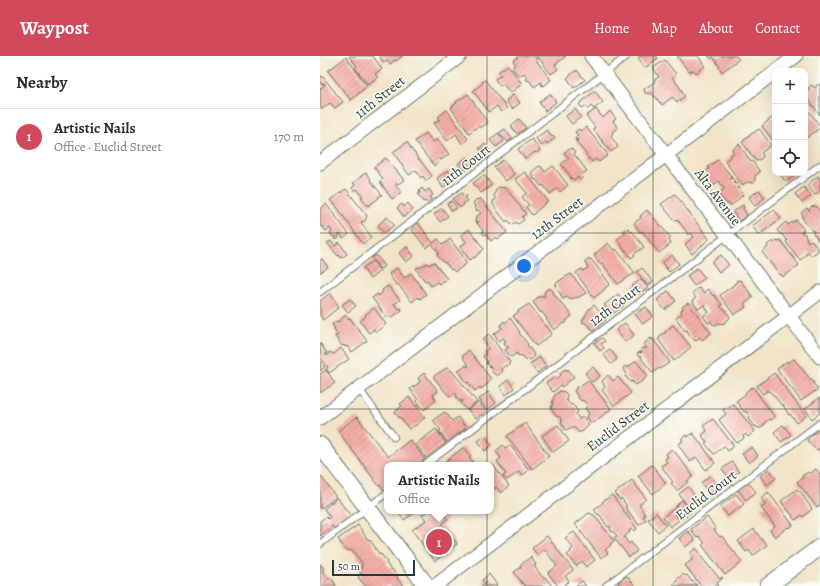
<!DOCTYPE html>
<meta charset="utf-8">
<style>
:root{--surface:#fff;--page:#f7f7f7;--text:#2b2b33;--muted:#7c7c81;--line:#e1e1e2;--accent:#d1495b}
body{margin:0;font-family:Alegreya,serif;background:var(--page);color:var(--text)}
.controls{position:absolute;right:12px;top:12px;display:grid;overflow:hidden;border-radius:8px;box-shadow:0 4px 16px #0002}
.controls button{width:36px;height:36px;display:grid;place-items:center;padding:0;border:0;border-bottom:1px solid var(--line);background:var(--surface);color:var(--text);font:20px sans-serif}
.scale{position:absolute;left:12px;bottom:10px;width:83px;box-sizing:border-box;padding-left:4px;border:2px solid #1f3d34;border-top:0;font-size:11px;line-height:14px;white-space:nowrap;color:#1f3d34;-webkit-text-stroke:3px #fdfcf7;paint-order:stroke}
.you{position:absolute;left:204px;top:210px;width:14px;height:14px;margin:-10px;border:3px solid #fff;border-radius:50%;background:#1a73e8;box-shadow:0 0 0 6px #1a73e833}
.badge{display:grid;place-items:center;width:26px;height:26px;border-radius:50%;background:var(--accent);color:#fff;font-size:13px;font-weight:700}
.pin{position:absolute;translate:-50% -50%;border:2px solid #fff;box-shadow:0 1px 4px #0006}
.popup{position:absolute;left:64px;top:406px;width:110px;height:52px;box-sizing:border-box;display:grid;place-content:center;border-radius:8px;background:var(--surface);filter:drop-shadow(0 1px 3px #0005);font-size:13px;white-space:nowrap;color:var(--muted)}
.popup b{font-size:15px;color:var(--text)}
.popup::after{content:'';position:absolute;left:50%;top:100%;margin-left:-8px;border:8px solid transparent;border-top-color:var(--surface)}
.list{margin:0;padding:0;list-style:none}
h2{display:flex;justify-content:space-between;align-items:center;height:52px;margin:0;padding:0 16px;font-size:17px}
h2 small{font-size:13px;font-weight:400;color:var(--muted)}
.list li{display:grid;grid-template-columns:26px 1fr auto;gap:12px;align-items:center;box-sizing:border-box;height:56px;padding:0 16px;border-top:1px solid var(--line)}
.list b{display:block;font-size:15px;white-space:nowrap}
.list p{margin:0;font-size:13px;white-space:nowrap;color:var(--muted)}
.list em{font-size:13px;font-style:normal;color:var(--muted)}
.icon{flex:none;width:22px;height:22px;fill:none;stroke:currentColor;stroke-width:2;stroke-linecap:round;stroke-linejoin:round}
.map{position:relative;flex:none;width:500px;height:530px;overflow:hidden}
header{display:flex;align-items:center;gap:24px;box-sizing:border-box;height:56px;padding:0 20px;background:var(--accent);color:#fff}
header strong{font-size:19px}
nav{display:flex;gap:22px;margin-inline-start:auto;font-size:14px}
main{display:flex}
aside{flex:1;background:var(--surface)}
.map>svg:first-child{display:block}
</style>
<header>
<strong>Waypost</strong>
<nav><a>Home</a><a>Map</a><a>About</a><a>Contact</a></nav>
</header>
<main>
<aside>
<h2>Nearby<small></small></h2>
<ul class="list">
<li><span class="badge">1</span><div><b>Artistic Nails</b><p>Office · Euclid Street</p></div><em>170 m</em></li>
</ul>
</aside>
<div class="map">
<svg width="500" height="530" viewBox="0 0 500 530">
<defs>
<pattern id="building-hatch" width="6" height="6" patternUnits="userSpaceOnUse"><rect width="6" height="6" fill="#f4ada7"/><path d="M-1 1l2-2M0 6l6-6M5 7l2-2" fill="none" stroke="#c58e89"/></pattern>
</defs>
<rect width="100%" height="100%" fill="#fdfcf7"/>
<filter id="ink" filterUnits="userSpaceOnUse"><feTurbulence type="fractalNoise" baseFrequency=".025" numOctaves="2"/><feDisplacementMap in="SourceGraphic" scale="8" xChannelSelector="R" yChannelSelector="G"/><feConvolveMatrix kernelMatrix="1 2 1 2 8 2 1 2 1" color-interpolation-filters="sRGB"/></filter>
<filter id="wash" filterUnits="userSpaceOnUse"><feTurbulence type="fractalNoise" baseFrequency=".012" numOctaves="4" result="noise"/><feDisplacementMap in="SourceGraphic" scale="16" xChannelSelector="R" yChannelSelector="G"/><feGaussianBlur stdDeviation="0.9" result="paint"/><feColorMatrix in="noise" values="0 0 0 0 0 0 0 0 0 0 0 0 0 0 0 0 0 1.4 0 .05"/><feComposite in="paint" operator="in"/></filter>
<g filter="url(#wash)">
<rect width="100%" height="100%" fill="#f1e3c7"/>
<g id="blocks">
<path fill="url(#building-hatch)" d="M29,0h24l9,13 -7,5 3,3 -10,7 -13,-16 2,-2z
M59,0h24l-7,5 -1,-1 -5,4 -3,-4 -3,3z
M199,0h15l3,4h-1l15,20 -7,6 -1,-1 -1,1 -1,-4 -7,5 -5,-7 -1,1 -2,-2 2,-1 -4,-5 -5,3 -7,-8 4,-4 -3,-3z
M216,0h30l-11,9 3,4 -7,5 -12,-16 -1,1z
M321,0h15l2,2 -13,10 -7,-10z
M357,0h21l7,10 -9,7 -2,-3 -5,2z
M388,0h28l3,3 -17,13 -3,-5h1l-7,-10 -2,2z
M26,1l21,29 -16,14 -23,-29z
M345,4l11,14 -4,3 11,15 -1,1 3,3 -8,6 -5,-5 -10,8 -2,-3v1l-5,-7v1l-4,-5 -3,2 -1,-1h-2l-1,-4 11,-7 -1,-2 5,-3 -6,-9z
M188,9l14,19 -12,9 -7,-9 -3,2 -1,-2h-1l-3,-5 6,-4 -3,-3z
M257,14l8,10 -11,8 -7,-10 8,-7v1z
M0,20l3,1 20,25 -8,6 -5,-5 -8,6 -2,-3v-17l5,-4 -1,-2 -2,2 -2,-3z
M165,24l22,28 -6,4 -4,-6 -8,6 -16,-21 10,-8 -1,-1z
M499,28l1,1v30l-15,-20v-1l5,-4 -2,-2 4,-3 2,3z
M275,35l8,11 -9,7 -3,-3 -3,3 -3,-3 -3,2 -3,-4z
M148,38l20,29 -8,5 -1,-2 -10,7 -18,-25 1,-1v-1l5,-3 -1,-1z
M230,38l6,8 -11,9 -6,-9z
M193,39l7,8 -8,6 -6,-8z
M485,50l15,20v2l-15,11z
M255,53l6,8 -9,7 -6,-8z
M276,53l7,9 7,-7 6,8 -3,2 5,7 -6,4 1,1 -2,3 7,11 -7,5 -18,-23 2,-2 -9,-11z
M127,54l21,29 -6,5 -6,-10 -9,7 -13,-18 6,-4 -2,-2z
M455,59v28l-13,-17z
M199,63l7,9 -9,6 -6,-8z
M266,71l22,28 -9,7 -3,-3 -4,3 -2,-3 -1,1 -1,-2h1l-13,-16 2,-1 -1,-2 -1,2 -1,-2 3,-3 -3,-4 4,-3 2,2z
M185,73l7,10 -4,3 -9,-9z
M439,73l12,16 -10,8 2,2 -1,3 -6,3 -14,-19 3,-2 -1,-1z
M227,74l5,7 2,-1 1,2 -8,6 -1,-2 -5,4 -5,-8z
M106,77l7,9 4,-3 12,15 -8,6 -1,-2 -2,2 1,2 -5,4 -19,-25z
M178,77l6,8 -8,6 -6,-7z
M212,83l8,11 -4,3 -1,-1 -10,7 -7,-10z
M87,86l7,11v-1l5,8h1l12,16 -6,5 -3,-5 -2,2 -5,-8 -7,5 -16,-23z
M165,88l5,7 -5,4 -6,-7z
M419,88l12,18 1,-1 8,11 -5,4v4l-1,1 1,1 -2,1 -6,-1 -3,2h-1l-1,1 -17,-24 5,-4 -1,-1 5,-3 -2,-3z
M251,92l4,5 -1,1 13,17 -5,3 2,2 -4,4 -2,-3 -4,3 -2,-2 -1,1 -1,-2h1l-10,-13 8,-6 -5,-5z
M147,101l6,8 -9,6 -6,-7z
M66,102l18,22 -6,4 -1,-1 -2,2 6,7 -9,7 -12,-17 3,-3 -9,-12z
M183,104l11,14 -8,7 -12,-14z
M398,104l14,17 -2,1 1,1 1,-1 3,3 -2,1 2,2 1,-1 3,4 -2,1 1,1 1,-1 4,7 -11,10h-3l-1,-2 -1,1 -7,-8 -1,-3 5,-4 -5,-8 -6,5 -2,-3 -2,-2 -1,1 -5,-9 6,-4 -1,-2z
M219,110l1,1 1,-1 4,6 8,-6 15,19 -8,7 -3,-3 -7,5 -7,-9 -2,1 -5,-7 -1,1 -2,-2 1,-1 -3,-4z
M128,114l6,9 -11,9 -6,-10z
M205,116l23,29 -16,14 -6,-8 3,-2 -7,-8 5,-4 -12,-14z
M46,117l5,6 -1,1 12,15 -4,2 1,1 -11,8 -7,-9 2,-1 -6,-7 -2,2 -3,-3 3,-3 -2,-2 8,-6v-1z
M459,117h15l1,2 -9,7z
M164,119l8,10 -11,8 -8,-10z
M498,120l2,3v12l-5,4 -8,-10z
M179,131l7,1 20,26 -4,3 2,3 -6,4 -2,-2 -4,3 -4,-5 -2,2 -13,-17v-4l3,-2 -2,-3 1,-4 2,-4z
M484,131l7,9 -9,7 -7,-9z
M102,132l3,4 4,-3 4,6 -3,2 2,2 -5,4 -2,-2 -1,1 -6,-8 2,-1 -1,-2z
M26,133l21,27 -2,5 -4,1 10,15 -8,7 -28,-40 -1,1 -4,-5z
M439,134l6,8 -10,8 -6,-9z
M142,137l1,3 2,-2 2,3 -2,1 2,3 -4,3 1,1 -3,2h-2l-6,-8z
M355,138l34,45 -17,15 -7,-10 9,-7 -3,-4 -2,2 -12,-16 -2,2 -14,-17z
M160,142l27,34 -9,7 -2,-2 -5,4 -2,-3 -1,1 -1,-2 1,-1 -2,-2 -2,1 -2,-3 1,-1 -6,-8 2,-1 -1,-1 -2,2 -1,-2 1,-2 -1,-1 6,-5 -3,-3 -1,1 -3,-4 1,-1 -2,-3 4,-4 1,1z
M132,145l5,7 -5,3 -5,-7z
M88,147l5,7 -9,7 -7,-9 5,-4 2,3z
M6,148l23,30 -6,5 -3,-5 -2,2 1,2 -3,2 -2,-1 2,-2 -1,-1 -2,1 -3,-4 2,-1 -2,-4 -4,3 -4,-5 -2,2v-19z
M423,149l1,2 -1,1 4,7 -8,6 -6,-9z
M496,150l4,5v32l-4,-6v-1l-2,-1 -1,-3v-2l-1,1 -10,-13 1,-2 -2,-3 6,-5 2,3 2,-4z
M122,152l6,8 -8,6 -6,-8z
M327,154l1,2h1l22,26 -2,2 2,4 -12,9 -17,-22 -2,1 -6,-9 7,-5 -1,-2z
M454,154l7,8 -22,17 -7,-9z
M67,161l7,8 -10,8 -6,-8z
M476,164l8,10 -3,2 4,2 1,4 2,4 3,-2 8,10 -8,6 -3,-4 -3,2 1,1 -6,5 -14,-18 1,-1 -5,-7 -1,1 -4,-5 3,-3 6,-5 2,3z
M98,167l15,20 5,-4 5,6 7,-6 15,20 -1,1 3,3 -12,9 -3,-3 -1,1 -6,-8 -1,1 -7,-8 2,-2 -7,-9 -6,4 -14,-18 3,-3 -1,-1z
M308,172l3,4 1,-1 12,16 -10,7 1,1 -4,3 -5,-8 -1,1 -8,-12 8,-6 -1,-2z
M149,173l15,20 -8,7v1l-2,1v-1l-4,3 -10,-13 6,-5 -5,-7z
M457,184l1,1 2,-1 19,25 -2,1h1l-15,11 -2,-3 -1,1 -18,-23 6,-5 -1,-2 6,-4 1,2z
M11,185l4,5 4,-4 8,12 -6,4 -2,-3 -1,1 -11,-13z
M288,187l6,8 2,-2 19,24 -17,11 -16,-21 -2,1 -6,-9z
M87,191l7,9 -8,6 -7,-9z
M56,199l9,11 -5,3 -8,-11z
M352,199l7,9 -10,8 -7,-9z
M401,199l8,10 -10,7 -7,-10z
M269,202l1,2 1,-1 19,25 -6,5v1l-10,8 -18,-25 4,-3 2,-1 1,2 5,-3 -3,-5v-2z
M2,203l6,8 -8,6v-13z
M53,205l7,10 -10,8 -7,-11z
M114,206l13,17 -3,3 -1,-2 -4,4 -2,-2 -6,4 -4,-6 -2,1 -9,-12 3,-2 1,1 7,-5 2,2z
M77,212l7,10 7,-5 15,21 -6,5 -2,-2 -6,5 -14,-18 -2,1 -7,-11z
M322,212l11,14 -5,4 -11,-14z
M377,212l8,10 -11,8 -7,-10z
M251,218l15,19 -7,4 -10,2 -1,-3 -5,3 -7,-13 1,-1 -2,-1 10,-7z
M321,223l7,9 -9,6 -7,-8z
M418,224l1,1 1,-1 13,17 -9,7 2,3 -12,8 -14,-20 15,-11h-1l3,-2 -1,-1z
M68,230l12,14 -6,4 4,5 2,-1 2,2 -11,8 -1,-2 -3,2 -15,-20 6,-4 1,2 4,-4 -1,-2z
M378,232v1l1,-1 4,5 5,-4 5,7 1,-1 8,10 -2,1 4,4h1l5,7 -1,1v1l-6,5 -1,-1 -2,1 -1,-2 -2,3 -5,-1 -1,-3 -3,2 -5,-7 6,-4 -5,-7 -6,4 -6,-8 4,-3 -4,-5z
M228,233h3l2,2v2l19,23 -5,4 -1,3 -4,1 -8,6 -8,-11h1l-5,-7 -1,1 -8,-11 5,-5h2l2,-2 2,2 1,-2 -1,-1 1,-3z
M348,235l8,10 -11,9 -8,-10z
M10,237l9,14 -16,13 -3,-5v-14z
M298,238l8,10 -15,11 -7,-10z
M30,243l6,7 -8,6 -6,-7z
M368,247l23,30 -9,7 -2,-3 -5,4 -5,-6v1l-3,-6 -2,1 -9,-13 6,-5 -1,-2 2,-2 -1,-2z
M209,248l17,22h1l5,8 -16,12 -23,-30 6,-4 -1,-1z
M274,249l12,15 -13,10 -9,-8v1l-2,-1 7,-13z
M326,251l7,9 -10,8 -8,-10z
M54,252l12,16 -10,8 -2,-3 -5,4 -9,-12 6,-5 -1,-1z
M26,259l3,4 1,-1 17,23 -15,11 -5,-6 -2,1 -1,-2 -2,1 -7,-10 3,-1 -4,-6 1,-1 -3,-3 5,-4 1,1z
M190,262l10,14 -1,1 9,11 -1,1 7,9 -1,1 1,2 -4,3 -2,-2 -2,2 -3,-4 -6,-1v-2l-6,4 -6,-7 4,-3h-2l-3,-4 2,-2 -3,-3 -4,3 -5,-7 8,-6 -2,-3 4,-4 1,2z
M305,267l9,12 -5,5 -1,-1 -3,3 -9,-12z
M353,269l18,22 -17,14 -16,-22 2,-1v-3l2,-1 3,-1 1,-1 -1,-1z
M169,278l21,28 -1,1v2l-2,2 -1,-2 -5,4 1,3 -5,4 -2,-2h-1l-3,-4 1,-1 -2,-3 -1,1 -3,-4 1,-1 -4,-6 3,-2 -2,-2 4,-3v-2l-5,-8z
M282,282l3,3 -4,3 3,4 -4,3 -6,-8z
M330,282l1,2 1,-2 18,24 -10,7 -1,-1 -6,5 -9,-11 -4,-6 -1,1 -2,-3 3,-2 1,1 1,-1 -1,-3 3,-2 2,2 1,-1 -3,-4z
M0,287l7,10 -2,1 2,2 2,-4 5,2 7,-6 8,11 -20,14 -3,-4 2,-2 -8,-10z
M290,293l7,10 -6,5 -8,-10z
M149,294l22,29 -4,2 2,2 -8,6 -1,-2 -5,4 -7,-9 -1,1 -9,-13 8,-5 1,2 2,-1 -7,-10z
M220,301l6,9 -9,7 -7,-9z
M474,303l17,21 1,-1 2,3 -1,1 5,6 -17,12 -24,-32 10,-8 1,2z
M0,304l5,7 -5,4z
M316,305l12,15 -4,3v1l-8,5 -4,-3h1v-1l-3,1 -5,-6 2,-2 -4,-6 2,-2 2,2z
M128,311l3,4h1l25,31 -10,8 -6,-7 2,-2v-1l-1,1h-3l-3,-4 1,-4 -1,-1 -5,4 -3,-1 -14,-17v-2z
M273,311l7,9 -8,6 -7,-9z
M245,313l2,2 1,-2 6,8 -12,10 -1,-2 -8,7 -7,-9 9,-6 2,2 4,-4 -1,-2z
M6,314l9,13 -15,10v-19z
M104,317l14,18 -5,4 3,5 -12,10 -7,-9 1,-1 -8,-11 9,-6 1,-2 -2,-3z
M454,317l32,43 -9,7 -7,-9 -1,1 -6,-10 -1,1 -9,-12h-1l-4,-4 -5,4 -6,-8z
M288,319l5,6 5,-4 13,16 -17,13 -12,-16 3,-3 -3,-6z
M188,324l6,8 -8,7 -6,-9z
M268,324l23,29 -18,14 -1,-1 -1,1 -4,-6 2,-3 -4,-6 3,-2 -5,-6 -2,1 -7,-10 2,-2h-1l4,-4 1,1z
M433,331l21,29 -2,4 -3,-1 -5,4v2l-3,3h-3l-2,-2 -1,1 -6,-9 1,-1 -4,-6 -2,1 -8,-11 10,-7 -1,-1 4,-4z
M240,335l5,1 2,3 -1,5 5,5 2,-1 5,8 -2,2 3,5 4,-2 4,5 2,3 -7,7 -1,-1 -2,2 -4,-5h-5l-4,2 -5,-8 1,-1 -3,-5 -2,1 -6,-8 1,-4h1l-1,-1 2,-8z
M168,336l8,11 -9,7 -8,-11z
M89,341l16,20 -10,9v-1l-6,4 -9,-12 -1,1 -4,-6 7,-6 -2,-2z
M499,342l1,2v13l-8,6 -7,-10z
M159,346l7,9 -10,8 -8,-9z
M413,348l22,27 -7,6 -2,-3 -3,2 1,2 -7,5 -18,-23 7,-6 -3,-4 3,-3 1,1z
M125,356l7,9 6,-4 8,11 -19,14 -8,-11 2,-1 -8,-10z
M37,361l31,40 22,-17 15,19 -6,6h-32v25l-2,2 -5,-7 -1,1 -41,-55z
M393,363l21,27 -6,5 -4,-5 -10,8 -9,-11 2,-1 -1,-2h-1l-3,-5 5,-4 -4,-5z
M205,367l24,33 -17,13 -25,-33z
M238,369l11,16 -16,11 -11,-16z
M463,369l8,10 -10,7 -7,-10z
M116,373l10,14 -20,15 -10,-14z
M498,375l2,2v16l-1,1 -2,-1 -1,1 -9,-10 7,-7h1z
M373,377l22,30 -9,7 -10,-13 -6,5 -12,-18 5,-3 -2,-2 5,-4 2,2z
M165,380l7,9 -7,6 -7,-10z
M183,389l2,3 5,-3 19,25 -7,6 -3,-4 -12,8 -4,-4 3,-2 -9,-13 4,-3 -5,-7z
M144,391l7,9 -2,1 5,6 -3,2h-25l-2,-3 3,-2z
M432,391l6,9 -9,7 -7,-9z
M352,393l3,4v-1l18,24 -6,5 1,1 -11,9 -6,-8 2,-1 -12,-16 6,-4 -2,-3 3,-2 -2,-3z
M412,406l7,10 -9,7 -8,-10z
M173,409l16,21 -8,7 -5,-6 -5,4v-25z
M332,409l14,18 -13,11 -15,-18z
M449,413l7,9 -9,7 -7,-9z
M496,413l4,5v31l-3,2 -20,-25 6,-5 -1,-1 6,-4 2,2z
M0,419l16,22 -16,12z
M390,420l9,11 -3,3 2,2 -6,4 -11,-13z
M312,424l4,5 10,14 -7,6 6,10 -2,1 3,4 -7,5 -14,-18 2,-1 -6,-8 -1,2 -5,-7z
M428,426l8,10 -10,8 -8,-10z
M368,431l12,16 -10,7 -11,-16z
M477,433l2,2v-1l13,19 -9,8 -1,-2 -7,5 -3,-3 1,-1 -12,-15z
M448,436l25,33 -4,3 -1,-1 -13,10 -5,-7 5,-4 -14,-18 5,-3 -5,-7z
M416,438l8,10 -16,12 -8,-10z
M292,439l25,34 -3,2 -2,-3 -3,3 1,1 -6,5 5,7 2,-2 6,9 -8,6 -15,-19 3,-2 -4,-5 -1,1 -2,-3h1l-1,-3 -2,1 -9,-13 -1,1 -4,-6 9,-6 -1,-1z
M17,442l14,18 -17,13 -2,-3 -12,10v-15l6,-4 2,2 2,-2 -6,-8z
M362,444l9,12 -10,7 -8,-10 4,-3v-1z
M352,454l7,10 -9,7 -7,-10z
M77,455h19l-12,9z
M107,455h11l5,7 2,-2 3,3 -6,5 15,20 -22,17 -23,-31 14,-10 -4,-5z
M269,457l5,2 20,26 -4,3 1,1 -6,5 3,3 -7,5 -26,-34z
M336,457l10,12 -8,7 -10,-13z
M387,461l9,12 -2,1 6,7 2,-1 20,26 -17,13 -23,-30 3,-2 -6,-7 -2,2 -6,-9z
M38,469l10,15 1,-1 6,8v1l5,7 1,-1 6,8 -1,1 5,7 1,-1 6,8 -1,1 6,7 -1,1h-37l-7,-9 3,-3 -2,-3 2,-1 1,-7 -9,-12 -7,-1 -8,-11z
M434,473l8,11h1l4,5 -14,11 -4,-6 -3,2 -8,-11z
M368,475l7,9 -10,7 -6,-9z
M254,476l21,28 -9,7 -4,-6 -6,5 -9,-11 4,-3 -1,-1 3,-3 -8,-10z
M227,480l26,34 -8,6 4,5 -6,5h-5l-10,-13 9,-7 -12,-16h-2l-6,5 -5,-7z
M376,492l4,5 -1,1 12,15v-1l9,11 2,-2 1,1 -6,5 1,2 -1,1h-16l-16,-21 7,-5 -1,-1 2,-2 -3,-4z
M211,501l5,8 -2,1 9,12 2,-1 7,9h-27l-3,-3 -8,-11 7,-5 -1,-2z
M0,508l4,5 -2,2 7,8 2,-1 5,7 -1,1h-15z
M169,518l8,11 -1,1h-15l4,-3 -3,-3z
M363,518l2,2 2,-1 5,7 1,-1 4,5h-25l5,-4 -1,-2z
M307,520l8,10h-15l-2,-3z
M262,525l4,5h-11z"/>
</g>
</g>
<g filter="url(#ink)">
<use href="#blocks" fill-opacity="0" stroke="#687767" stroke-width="1"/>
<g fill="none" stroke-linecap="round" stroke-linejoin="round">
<defs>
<path id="service" d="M0,236l307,-236
M39,333l35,48
M105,409l395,-300
M0,488l67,-51
M286,530l214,-163"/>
<path id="minor" d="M271,0l229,301
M456,15l20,-15
M0,107l140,-107
M0,362l455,-346
M115,530l385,-294"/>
<path id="tertiary" d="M0,389l80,106 27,35
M448,530l52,-39"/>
</defs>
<use href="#service" stroke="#687767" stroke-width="8"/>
<use href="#minor" stroke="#687767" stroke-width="15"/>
<use href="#tertiary" stroke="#687767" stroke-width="18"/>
<use href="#service" stroke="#fff" stroke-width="6"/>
<use href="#minor" stroke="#fff" stroke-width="13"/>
<use href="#tertiary" stroke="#fff" stroke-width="16"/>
</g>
</g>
<path fill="none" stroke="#1f3d34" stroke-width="1" stroke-opacity="0.55" d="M167,0v530M333,0v530M0,177h500M0,353h500"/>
<g text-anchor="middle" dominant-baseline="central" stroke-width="3" stroke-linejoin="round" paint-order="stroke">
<g font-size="14" fill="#1f3d34" stroke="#fdfcf7">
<text transform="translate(60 41) rotate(-38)">11th Street</text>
<text transform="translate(146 109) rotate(-38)">11th Court</text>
<text transform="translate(398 141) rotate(53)">Alta Avenue</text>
<text transform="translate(237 162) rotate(-37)">12th Street</text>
<text transform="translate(295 249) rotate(-37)">12th Court</text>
<text transform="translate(298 370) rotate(-37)">Euclid Street</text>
<text transform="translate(386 439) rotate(-37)">Euclid Court</text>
</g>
</g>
</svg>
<div class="controls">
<button>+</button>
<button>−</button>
<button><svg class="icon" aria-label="locate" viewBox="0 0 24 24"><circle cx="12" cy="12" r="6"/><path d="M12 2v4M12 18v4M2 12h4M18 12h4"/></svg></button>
</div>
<div class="scale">50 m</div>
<div class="you"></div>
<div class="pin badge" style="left:119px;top:486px">1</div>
<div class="popup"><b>Artistic Nails</b>Office</div>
</div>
</main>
